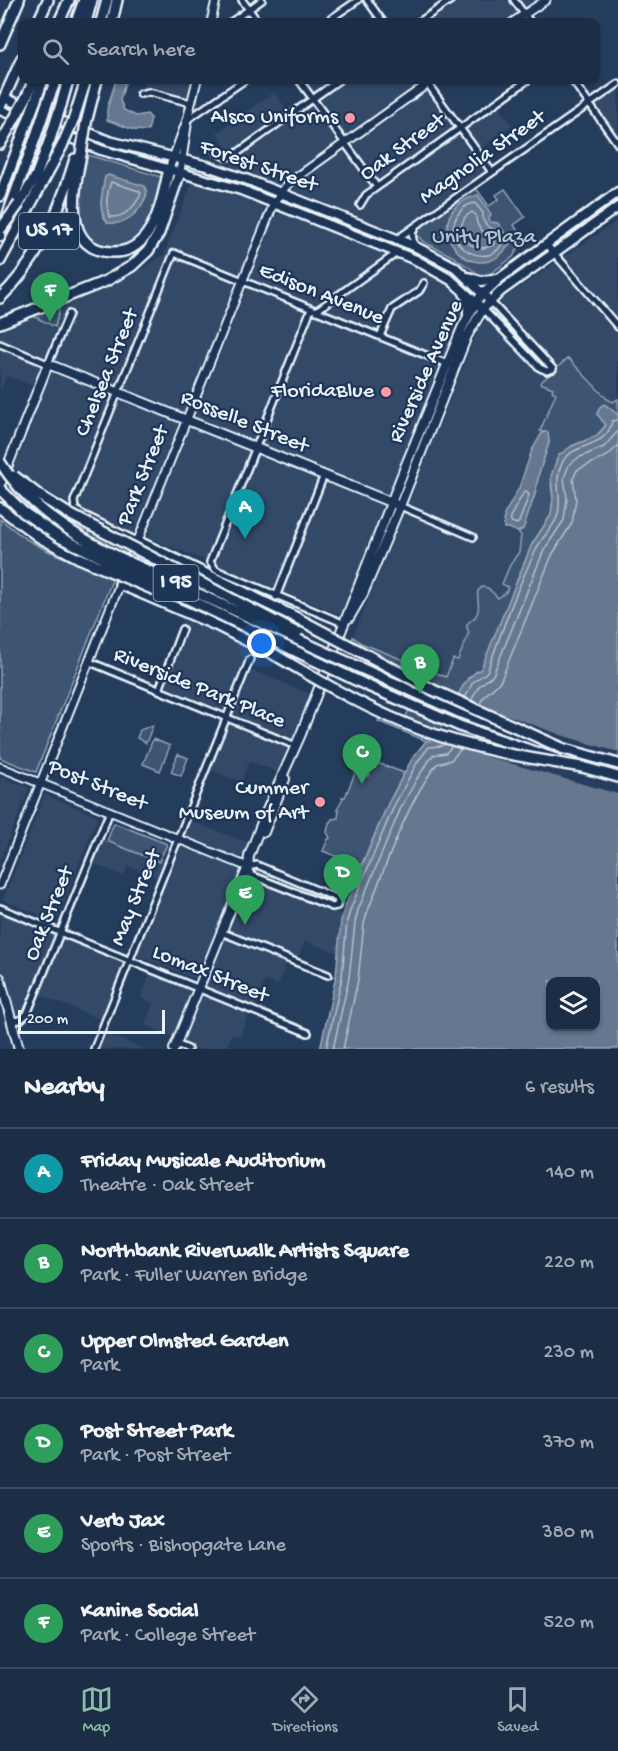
<!DOCTYPE html>
<meta charset="utf-8">
<style>
:root{--surface:#1c2e46;--page:#293a51;--text:#f1f3f6;--muted:#a0a8b3;--line:#3a4a5f;--accent:#8abfa5}
body{margin:0;font-family:"Gochi Hand",sans-serif;background:var(--page);color:var(--text)}
.controls{position:absolute;right:18px;bottom:18px;display:grid;overflow:hidden;border-radius:12px;box-shadow:0 2px 4px #0004}
.controls button{width:54px;height:54px;display:grid;place-items:center;padding:0;border:0;border-bottom:2px solid var(--line);background:var(--surface);color:var(--text);font:30px sans-serif}
.scale{position:absolute;left:18px;bottom:15px;width:147px;box-sizing:border-box;padding-left:6px;border:3px solid #e8f1f8;border-top:0;font-size:16px;line-height:21px;white-space:nowrap;color:#e8f1f8;-webkit-text-stroke:4px #1d3557;paint-order:stroke}
.you{position:absolute;left:262px;top:644px;width:21px;height:21px;margin:-15px;border:4px solid #fff;border-radius:50%;background:#1a73e8;box-shadow:0 0 0 9px #1a73e833}
.badge{display:grid;place-items:center;width:39px;height:39px;border-radius:50%;background:var(--accent);color:#fff;font-size:20px;font-weight:700}
.pin{position:absolute;translate:-50% -50px;filter:drop-shadow(0 2px 3px #0008)}
.pin::after{content:'';position:absolute;top:32px;width:21px;height:18px;background:inherit;clip-path:polygon(0 0,100% 0,50% 100%)}
.list{margin:0;padding:0;list-style:none}
h2{display:flex;justify-content:space-between;align-items:center;height:78px;margin:0;padding:0 24px;font-size:26px}
h2 small{font-size:20px;font-weight:400;color:var(--muted)}
.list li{display:grid;grid-template-columns:39px 1fr auto;gap:18px;align-items:center;box-sizing:border-box;height:90px;padding:0 24px;border-top:2px solid var(--line)}
.list b{display:block;font-size:22px;white-space:nowrap}
.list p{margin:0;font-size:20px;white-space:nowrap;color:var(--muted)}
.list em{font-size:20px;font-style:normal;color:var(--muted)}
.icon{flex:none;width:33px;height:33px;fill:none;stroke:currentColor;stroke-width:2;stroke-linecap:round;stroke-linejoin:round}
.map{position:relative;flex:none;width:618px;height:1049px;overflow:hidden}
.search{position:absolute;background:var(--surface);box-shadow:0 2px 4px #0004;left:18px;right:18px;top:18px;height:66px;display:flex;align-items:center;gap:15px;box-sizing:border-box;padding:0 21px;border-radius:12px;color:var(--muted);font-size:22px}
.sheet{height:618px;background:var(--surface)}
nav{display:flex;justify-content:space-around;align-items:center;box-sizing:border-box;height:84px;border-top:2px solid var(--line);background:var(--surface);font-size:16px;color:var(--muted)}
nav a{display:grid;justify-items:center;gap:3px}
nav .on{color:var(--accent)}
.map>svg:first-child{display:block}
</style>
<div class="map">
<svg width="618" height="1049" viewBox="0 0 618 1049">
<rect width="100%" height="100%" fill="#253d5d"/>
<filter id="ink" filterUnits="userSpaceOnUse"><feTurbulence type="fractalNoise" baseFrequency=".0167" numOctaves="2"/><feDisplacementMap in="SourceGraphic" scale="12" xChannelSelector="R" yChannelSelector="G"/><feConvolveMatrix kernelMatrix="1 2 1 2 8 2 1 2 1" color-interpolation-filters="sRGB"/></filter>
<g filter="url(#ink)">
<path fill="#334a68" d="M446,0h91l-32,22h-90z
M144,80h48l-5,19 -45,-12z
M303,80h122l-147,104 -48,-16 3,-11 -16,-24 57,-41 15,20 24,-17z
M618,80v60l-29,-39z
M429,88l28,40 37,-27 18,24 -37,28 13,19 -15,11 2,4 -55,40 -3,10 5,4 -13,-3 -116,-48 7,-10z
M193,181l63,21 4,2 4,7 -80,201 -5,1 -132,-53 -10,27 -30,-11 -7,15v-62l114,-45 49,-28z
M285,213l138,56 22,13 20,17 1,14 -10,20 -64,159 -3,3h-4l-190,-77 79,-200 4,-4z
M618,220v179l-5,3 -6,-3 -38,-41 -26,21 -3,4 13,5 3,4 -16,38 3,2 -11,18 -13,38 -15,27 5,13 8,3 4,4 -2,17 -9,13 -8,19 6,3 -2,5 -8,6 -10,-10 -6,-1 -4,3 -1,6 3,9 -5,12 -8,7v4l2,4 -12,28 -4,-1 -8,18 -84,-34 -8,-6 126,-309 25,-30z
M57,371l120,48 2,3 -47,115 -62,-32 -35,-21 -21,-16 14,-33 20,-61z
M194,427l143,57 45,19 2,3 -43,109 -192,-77 2,-17 39,-93z
M183,617l36,16 32,16 -7,18 67,27 -31,79 -31,-12 -8,21 -39,-15 22,-55 -68,-28z
M0,777l29,11 -29,73z
M45,795l53,21 -42,105 -53,-21z
M182,818l70,26 -4,9 -10,5 -62,-25z
M103,840l60,24 -6,14 -29,-12 -5,10 -30,-13z
M182,845l59,24 -45,110 -59,-23z
M248,877l6,1 89,37 -5,38 -33,-12 -8,19 -69,-29v-4z
M0,911l55,24v4l-28,71 -7,7 -4,-1 -4,-5 -12,-46z
M225,937l62,24 -9,24 -13,-4 -11,27 -49,-22z
M65,938l57,26 -20,56 -64,-26 21,-52z
M150,974l38,15 3,3 -17,45 -29,-12 8,-22 -12,-5z
M201,993l48,20 -9,23 -8,-2 -7,15h-31l-11,-6z
M105,1033l40,16h-46z"/>
<path fill="#3e5472" stroke="#93a2b5" stroke-width="1.5" fill-rule="evenodd" d="M88,155l73,22c2,10 -2,18 -5,27 -4,11 -8,29 -18,36 -3,2 -6,2 -9,3 -20,6 -41,3 -49,-20 -7,-22 3,-46 8,-68zM105,177l42,18 -11,18 -19,10 -14,-6 -2,-14z
M475,187l14,19 10,-7 -3,-4 9,-6 20,28 -11,8 9,15 -10,17 -22,16 -8,4 -31,-21 -30,-15 -5,-7 3,-7z
M57,307l2,4 -4,16 -22,-11z
M568,358l39,41 6,3 5,-3v16l-12,-10 -6,2 -3,7 9,11 -10,11 -24,10 -21,38 2,14 -2,17 -19,29 -51,126 -13,8 -7,12 -21,51h-14l-48,-20 5,-10 22,7 6,-12 -16,-6 -6,3 17,-35 -55,-25 2,-6 8,6 85,34 7,-18 5,1 11,-28 -2,-4v-4c2,-3 6,-4 8,-7 7,-9 1,-18 3,-26l4,-4 6,1 10,10 8,-6 2,-5 -6,-3 8,-19 9,-13 2,-17 -3,-3 5,-3 12,-35 4,-21 10,-30 -1,-10 -8,-2 16,-38 -4,-2 1,-3 -13,-5z
M0,519l26,20 20,11 67,28 -77,194 -36,-14z
M153,725l-7,18 -9,-5 3,-8z
M153,739l17,7 -10,25 -17,-7z
M178,754l10,4 -7,18 -10,-4z
M375,762l29,11 -16,31 -27,62 -38,-15 5,-12 2,-1 -3,-6 2,-9 3,-4 6,-1 1,-8 -2,-1 6,-11 -1,-1h3l11,-26 13,5z
M114,823l53,21 -8,18 -52,-21z"/>
<path fill="#657890" stroke="#99a8ba" stroke-width="1.5" fill-rule="evenodd" d="M116,80h10l-6,20 4,10 12,6 11,-2 4,4 -3,13 -14,-1 -27,-10v-11z
M108,175l37,11 2,6c-4,17 -20,34 -39,31 -11,-12 -6,-31 -3,-46z
M478,195l13,19 -2,5 1,3 8,1 13,19c-36,58 -103,-27 -33,-47z
M604,404l14,11v634h-298l16,-73 5,-56 4,-14 43,-102 25,-47 13,-16 14,-1c9,-21 19,-62 41,-71l51,-125 19,-29 2,-17 -2,-22 7,-20 14,-10 25,-10 9,-11 -9,-11 3,-7zM550,981h46v45h-46z
M546,432l2,1 1,10 -10,30 -4,21 -12,35 -5,3 -9,-4h-5v-13l15,-27 13,-38 10,-17z"/>
<path fill="#253d5d" d="M456,696l105,39 57,17v42l-194,-55 34,-1 -17,-7z"/>
<g fill="none" stroke-linecap="round" stroke-linejoin="round">
<path stroke="#b4c1ce" stroke-width="1.5" d="M111,182l28,9 2,2c-5,13 -16,25 -31,24 -5,-11 -3,-24 1,-35z
M475,203l8,10c-1,14 6,12 14,19 1,1 6,9 6,9 -10,31 -64,7 -46,-25 4,-8 10,-12 18,-13z
M472,212l4,3c0,16 9,16 18,26v3c-16,10 -33,-1 -33,-18l4,-9z
M524,492h3l2,3 -10,27 -2,2 -6,-2 -1,-5z
M465,698l8,-16 14,-10c15,-41 30,-85 50,-124 5,-11 16,-20 20,-31 7,-19 -5,-34 5,-54 10,-21 46,-14 50,-42l6,-1
M471,701l8,-15 14,-11 51,-125 20,-30 3,-22 -3,-20 5,-13 9,-7 26,-11 14,-16
M480,704c4,-12 14,-14 21,-24l51,-125 20,-32 4,-24 -3,-20 4,-9 30,-14 11,-10
M326,1049l16,-72 5,-56 4,-13 43,-102 24,-45 11,-14 12,-1 4,-2
M333,1049l16,-71 6,-55 3,-13 42,-100 16,-30 17,-25 13,-2 6,-7
M343,1049l15,-69 6,-56 3,-11c18,-45 40,-111 70,-149l14,-4 10,-11"/>
<defs>
<path id="minor" d="M242,0l16,22
M367,0l16,22
M514,0l16,22
M231,22l31,-22
M326,22l32,-22
M419,22l32,-22
M299,80l78,107
M425,80l67,92
M572,80l46,64
M140,94l9,-2 42,11
M187,120l58,-40
M216,152l9,5 8,-1 106,-76
M360,205l6,-10 162,-115
M397,239l221,-155
M547,245l71,82
M414,246l-2,-13 3,-5
M490,301l63,68
M311,309l-101,253 6,8 129,54
M483,309l57,59 7,3 6,-2
M316,311l81,-58
M380,336l12,-27 27,-18 5,-8
M0,344l48,20 21,-50
M400,506l73,31
M137,541l-57,-28 -5,-4 -1,-8 100,-248 276,112
M276,597l48,-122
M90,662l206,84
M159,690l23,-61
M257,865l79,33 2,2 -1,6 -5,1 -81,-32 -3,-8z
M0,908l308,125
M221,932l107,43
M11,1021l9,-1 7,-6 83,-203
M176,1044l12,5
M94,1049l156,-390"/>
<path id="tertiary" d="M211,22l5,-22
M513,22l33,-22
M169,169l18,-49 10,-40
M180,172l7,-46
M128,565l146,-362 12,-17 11,-9 136,-97
M0,767l248,100
M0,885l121,-304"/>
<path id="secondary" d="M0,485l48,-121 352,142
M349,618l14,-24 37,-88 67,-170 16,-27
M264,832l21,-53
M248,867l1,-11 15,-39 37,-83 104,-267 57,-139 14,-26
M0,978l19,71
M174,1049l75,-185"/>
<path id="primary" d="M4,98l105,43 98,25 41,14 166,66 41,21 35,34
M0,110l101,40 140,40 175,70 35,20 32,29 18,-18 117,-84
M468,277l13,4 15,-2
M464,293l4,8v15
M480,297l20,-19 118,-86"/>
<path id="motorway" d="M38,22l10,-22
M59,22l10,-22
M76,22l8,-22
M86,22l6,-22
M101,22l6,-22
M112,22l5,-22
M0,44l19,-44
M26,98l8,-18
M35,102l8,-22
M61,105l7,-25
M46,106l10,-26
M0,107l22,-49
M74,118l12,-38
M86,123l11,-43
M0,144l11,-19
M81,154c-6,33 -21,96 31,98 15,1 27,-7 35,-18 13,-18 17,-44 22,-65
M0,196l24,-65
M19,204l17,-28 14,-37
M0,236l36,-100
M0,261l62,-115
M0,298c40,-39 59,-86 75,-139
M0,323l106,-42 26,-15 16,-15 11,-18 21,-61
M0,508l39,29 40,21
M137,541l158,76
M120,584l96,41 59,30
M374,674l87,39 77,28
M368,686l94,41 94,32
M554,746l64,18
M575,765l43,12"/>
</defs>
<use href="#minor" stroke="#e8f1f8" stroke-width="10"/>
<use href="#tertiary" stroke="#e8f1f8" stroke-width="11"/>
<use href="#secondary" stroke="#e8f1f8" stroke-width="12"/>
<use href="#primary" stroke="#e8f1f8" stroke-width="13"/>
<use href="#motorway" stroke="#e8f1f8" stroke-width="14"/>
<use href="#minor" stroke="#1d3557" stroke-width="5"/>
<use href="#tertiary" stroke="#1d3557" stroke-width="7"/>
<use href="#secondary" stroke="#1d3557" stroke-width="8"/>
<use href="#primary" stroke="#1d3557" stroke-width="8"/>
<use href="#motorway" stroke="#1d3557" stroke-width="9"/>
<defs>
<path id="motorway-bridge" d="M11,125l15,-27
M24,131l11,-29
M36,136l10,-30
M50,139l11,-34
M62,146l12,-28
M81,154l5,-31
M0,230l19,-26
M0,462c44,71 128,98 199,132 58,27 116,54 175,80
M14,476l26,20 31,19 226,118
M0,489l23,23 36,25 309,149
M79,558l76,32
M295,617l138,73 129,58
M275,655c48,28 95,56 147,75 51,19 106,28 160,37"/>
</defs>
<use href="#motorway-bridge" stroke="#e8f1f8" stroke-width="14" stroke-linecap="butt"/>
<use href="#motorway-bridge" stroke="#1d3557" stroke-width="9"/>
</g>
</g>
<g fill="#ff9aa2" stroke="#1d3557" stroke-width="2">
<circle cx="350" cy="118" r="6"/>
<circle cx="386" cy="392" r="6"/>
<circle cx="320" cy="802" r="6"/>
</g>
<g text-anchor="middle" dominant-baseline="central" stroke-width="4.5" stroke-linejoin="round" paint-order="stroke">
<g fill="#1d3557" stroke="#abb9c8" stroke-width="1.5">
<rect x="19" y="213" width="60" height="36" rx="4.5"/>
<rect x="153.5" y="565" width="45" height="36" rx="4.5"/>
</g>
<g font-size="21" font-weight="bold" fill="#e8f1f8">
<text x="49" y="231">US 17</text>
<text x="176" y="583">I 95</text>
</g>
<g font-size="22" fill="#e8f1f8" stroke="#1d3557" text-anchor="end">
<text x="338" y="118">Alsco Uniforms</text>
<text x="374" y="392">FloridaBlue</text>
<text x="308" y="789">Cummer<tspan x="308" dy="25">Museum of Art</tspan></text>
</g>
<g font-size="22" fill="#e8f1f8" stroke="#1d3557">
<text transform="translate(403 148) rotate(-36)">Oak Street</text>
<text transform="translate(483 158) rotate(-35)">Magnolia Street</text>
<text transform="translate(258 167) rotate(19)">Forest Street</text>
<text transform="translate(321 295) rotate(22)">Edison Avenue</text>
<text transform="translate(427 372) rotate(-66)">Riverside Avenue</text>
<text transform="translate(108 373) rotate(-68)">Chelsea Street</text>
<text transform="translate(244 423) rotate(22)">Rosselle Street</text>
<text transform="translate(144 476) rotate(-68)">Park Street</text>
<text transform="translate(199 689) rotate(22)">Riverside Park Place</text>
<text transform="translate(97 786) rotate(22)">Post Street</text>
<text transform="translate(137 898) rotate(-68)">May Street</text>
<text transform="translate(50 914) rotate(-68)">Oak Street</text>
<text transform="translate(210 975) rotate(22)">Lomax Street</text>
</g>
<g font-size="22" fill="#b5c2d0" stroke="#1d3557">
<text x="484" y="238">Unity Plaza</text>
</g>
</g>
</svg>
<div class="controls">
<button><svg class="icon" aria-label="layers" viewBox="0 0 24 24"><path d="M12 4l9 5-9 5-9-5zM3 14l9 5 9-5"/></svg></button>
</div>
<div class="scale">200 m</div>
<div class="you"></div>
<div class="pin badge" style="left:245px;top:539px;background:#0f9aa8">A</div>
<div class="pin badge" style="left:420px;top:694px;background:#2e9e5b">B</div>
<div class="pin badge" style="left:362px;top:784px;background:#2e9e5b">C</div>
<div class="pin badge" style="left:343px;top:904px;background:#2e9e5b">D</div>
<div class="pin badge" style="left:245px;top:925px;background:#2e9e5b">E</div>
<div class="pin badge" style="left:50px;top:322px;background:#2e9e5b">F</div>
<div class="search"><svg class="icon" aria-label="search" viewBox="0 0 24 24"><circle cx="10" cy="10" r="6"/><path d="M15 15l6 6"/></svg>Search here</div>
</div>
<section class="sheet">
<h2>Nearby<small>6 results</small></h2>
<ul class="list">
<li><span class="badge" style="background:#0f9aa8">A</span><div><b>Friday Musicale Auditorium</b><p>Theatre · Oak Street</p></div><em>140 m</em></li>
<li><span class="badge" style="background:#2e9e5b">B</span><div><b>Northbank Riverwalk Artists Square</b><p>Park · Fuller Warren Bridge</p></div><em>220 m</em></li>
<li><span class="badge" style="background:#2e9e5b">C</span><div><b>Upper Olmsted Garden</b><p>Park</p></div><em>230 m</em></li>
<li><span class="badge" style="background:#2e9e5b">D</span><div><b>Post Street Park</b><p>Park · Post Street</p></div><em>370 m</em></li>
<li><span class="badge" style="background:#2e9e5b">E</span><div><b>Verb Jax</b><p>Sports · Bishopgate Lane</p></div><em>380 m</em></li>
<li><span class="badge" style="background:#2e9e5b">F</span><div><b>Kanine Social</b><p>Park · College Street</p></div><em>520 m</em></li>
</ul>
</section>
<nav>
<a class="on"><svg class="icon" aria-label="map" viewBox="0 0 24 24"><path d="M3 6l6-2 6 2 6-2v14l-6 2-6-2-6 2zM9 4v14M15 6v14"/></svg>Map</a>
<a><svg class="icon" aria-label="directions" viewBox="0 0 24 24"><path d="M12 3l9 9-9 9-9-9zM9 14v-3h6M13 9l2 2-2 2"/></svg>Directions</a>
<a><svg class="icon" aria-label="saved" viewBox="0 0 24 24"><path d="M7 4h10v16l-5-4-5 4z"/></svg>Saved</a>
</nav>
